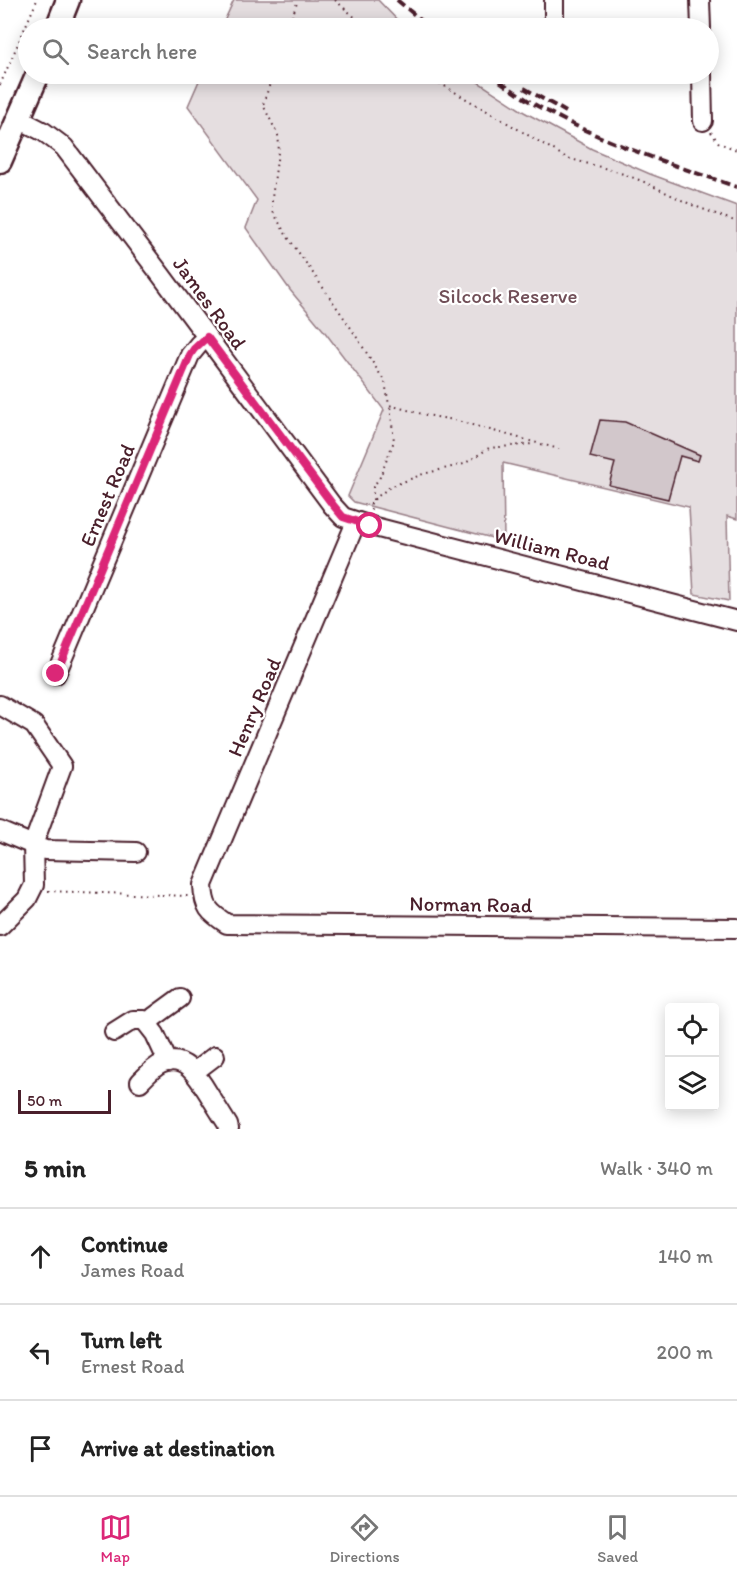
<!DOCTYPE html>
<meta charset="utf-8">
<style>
:root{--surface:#fff;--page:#f6f6f6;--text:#222;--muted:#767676;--line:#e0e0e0;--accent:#db2777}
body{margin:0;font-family:Itim,sans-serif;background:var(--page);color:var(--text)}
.controls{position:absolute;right:18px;bottom:18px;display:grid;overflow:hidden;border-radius:6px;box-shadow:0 3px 15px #0003}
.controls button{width:54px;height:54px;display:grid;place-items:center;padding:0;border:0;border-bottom:2px solid var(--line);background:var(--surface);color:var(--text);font:30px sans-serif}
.scale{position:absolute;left:18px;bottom:15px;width:93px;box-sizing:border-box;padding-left:6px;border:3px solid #4a1f2b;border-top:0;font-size:16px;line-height:21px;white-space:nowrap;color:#4a1f2b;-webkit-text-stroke:4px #fff;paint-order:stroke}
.stop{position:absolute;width:18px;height:18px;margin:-14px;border:4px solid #db2777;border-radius:50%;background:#fff}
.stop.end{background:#db2777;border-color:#fff;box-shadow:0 2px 6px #0008}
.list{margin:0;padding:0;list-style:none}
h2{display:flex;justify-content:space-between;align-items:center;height:78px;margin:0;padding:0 24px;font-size:26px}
h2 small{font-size:20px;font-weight:400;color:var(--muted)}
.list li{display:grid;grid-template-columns:39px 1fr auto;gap:18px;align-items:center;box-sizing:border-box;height:96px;padding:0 24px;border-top:2px solid var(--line)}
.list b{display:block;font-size:22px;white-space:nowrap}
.list p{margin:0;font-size:20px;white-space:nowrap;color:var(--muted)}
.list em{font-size:20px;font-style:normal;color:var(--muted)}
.icon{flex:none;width:33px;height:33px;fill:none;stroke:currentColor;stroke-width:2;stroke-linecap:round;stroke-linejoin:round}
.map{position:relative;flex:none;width:737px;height:1129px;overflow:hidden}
.search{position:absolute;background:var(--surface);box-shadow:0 3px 15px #0003;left:18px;right:18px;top:18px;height:66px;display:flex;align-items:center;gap:15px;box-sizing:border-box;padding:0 21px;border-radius:33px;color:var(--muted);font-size:22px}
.sheet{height:366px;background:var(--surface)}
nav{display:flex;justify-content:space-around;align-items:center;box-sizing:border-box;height:84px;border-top:2px solid var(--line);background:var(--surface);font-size:16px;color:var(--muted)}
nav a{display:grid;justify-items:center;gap:3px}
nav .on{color:var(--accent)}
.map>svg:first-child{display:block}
</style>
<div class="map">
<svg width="737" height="1129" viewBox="0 0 737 1129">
<rect width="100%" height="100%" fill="#fff"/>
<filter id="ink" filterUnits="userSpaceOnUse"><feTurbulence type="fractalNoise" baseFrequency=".0167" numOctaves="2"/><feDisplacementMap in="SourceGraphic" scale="12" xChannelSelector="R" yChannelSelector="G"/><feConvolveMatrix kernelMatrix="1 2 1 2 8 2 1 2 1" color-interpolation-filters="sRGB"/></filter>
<g filter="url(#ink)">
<path fill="#e5dee0" stroke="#987e86" stroke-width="1.5" d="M234,0h144l27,28h-184z
M202,74h264l58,38 68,37 58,25 87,32v313l-10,-3 2,85 -35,-7 -5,-87 -186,-44 1,78 -150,-39 -6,-6 36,-86 -60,-79 -34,-41 -44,-62 11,-28 -69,-94z"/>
<path fill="#d2c7cb" stroke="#4a1f2b" stroke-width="1.5" d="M600,420l25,2 75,33 -2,6 -18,-5 -12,43 -59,-14 6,-22 -25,-6z"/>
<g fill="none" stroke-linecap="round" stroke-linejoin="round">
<defs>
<path id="minor" d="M700,0l1,28
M554,28v-28
M702,74l1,47
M19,119l25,13 20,15 97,128 171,230 11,12 28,9 366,95
M356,522l-153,363c1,23 6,27 24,39l510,4
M56,674l134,-319 9,-11 8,-7
M0,705l34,20 28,41 -29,79 1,40 -7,14 -27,27
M0,831l45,19 91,2
M148,1024l6,-7 26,-19
M114,1032l19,-12h11l11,14 13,28
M194,1072l21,-16
M140,1082c6,-6 14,-15 21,-18 26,-13 41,20 52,37 5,8 10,16 15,24l1,4"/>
<path id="major" d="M57,28l11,-28
M0,161l38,-87"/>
</defs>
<use href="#minor" stroke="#4a1f2b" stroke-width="22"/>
<use href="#major" stroke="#4a1f2b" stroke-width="27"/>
<path stroke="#4a1f2b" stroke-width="2" stroke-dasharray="1.5 4.5" stroke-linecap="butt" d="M335,0l32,28
M288,28l10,-28
M273,74l-10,31 15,30 1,10 -7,53v12l13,23 64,92 36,57 4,23 37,10 28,5 105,29
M424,74l143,84 48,13 27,10 50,24 45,17
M0,85l37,-85
M711,132l8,11 18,7
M373,500v-13l7,-10 14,-36 -4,-35
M371,510l-1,-5 3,-5 17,-13 33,-13 41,-10 25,-16 44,-4
M48,891l141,5"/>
<use href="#minor" stroke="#fff" stroke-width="18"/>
<use href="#major" stroke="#fff" stroke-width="22"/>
<path stroke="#4a1f2b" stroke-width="4" stroke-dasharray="9 4.5" stroke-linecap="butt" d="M397,0l33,28
M489,74c17,11 35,25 54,35 61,34 128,55 194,78
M524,88l42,24"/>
</g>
</g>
<g fill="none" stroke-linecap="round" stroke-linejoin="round" filter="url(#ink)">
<path stroke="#db2777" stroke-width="8" d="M56,674l134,-319 4,-6 13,-12 126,168 10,12 27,9"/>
</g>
<g text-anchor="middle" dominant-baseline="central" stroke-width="4.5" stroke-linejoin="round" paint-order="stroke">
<g font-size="21" fill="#714f58" stroke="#fff">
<text x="508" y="295">Silcock Reserve</text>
</g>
<g font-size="21" fill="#4a1f2b" stroke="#fff">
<text transform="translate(210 303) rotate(54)">James Road</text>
<text transform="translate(107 495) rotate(-67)">Ernest Road</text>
<text transform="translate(552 549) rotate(14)">William Road</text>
<text transform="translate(254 707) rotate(-67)">Henry Road</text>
<text transform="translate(471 904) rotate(1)">Norman Road</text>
</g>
</g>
</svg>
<div class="controls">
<button><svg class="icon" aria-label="locate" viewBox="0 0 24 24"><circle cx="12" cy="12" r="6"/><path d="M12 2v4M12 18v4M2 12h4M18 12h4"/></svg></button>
<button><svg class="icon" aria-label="layers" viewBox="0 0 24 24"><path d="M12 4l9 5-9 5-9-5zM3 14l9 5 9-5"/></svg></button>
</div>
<div class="scale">50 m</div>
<div class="stop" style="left:370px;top:526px"></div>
<div class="stop end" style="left:56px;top:674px"></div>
<div class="search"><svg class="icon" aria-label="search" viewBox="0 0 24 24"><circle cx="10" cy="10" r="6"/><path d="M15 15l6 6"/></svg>Search here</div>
</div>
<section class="sheet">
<h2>5 min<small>Walk · 340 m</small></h2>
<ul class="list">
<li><svg class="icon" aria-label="ahead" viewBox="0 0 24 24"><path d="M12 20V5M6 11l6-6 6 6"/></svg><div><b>Continue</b><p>James Road</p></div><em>140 m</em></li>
<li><svg class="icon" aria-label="left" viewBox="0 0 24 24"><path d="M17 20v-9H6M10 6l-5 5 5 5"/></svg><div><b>Turn left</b><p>Ernest Road</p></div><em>200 m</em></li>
<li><svg class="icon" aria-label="arrive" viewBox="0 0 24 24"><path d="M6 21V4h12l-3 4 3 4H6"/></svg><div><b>Arrive at destination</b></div></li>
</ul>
</section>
<nav>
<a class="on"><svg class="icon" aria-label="map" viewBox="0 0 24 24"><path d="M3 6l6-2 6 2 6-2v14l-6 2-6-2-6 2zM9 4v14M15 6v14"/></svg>Map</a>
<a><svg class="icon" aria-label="directions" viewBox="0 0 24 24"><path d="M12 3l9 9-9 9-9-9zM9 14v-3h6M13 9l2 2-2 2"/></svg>Directions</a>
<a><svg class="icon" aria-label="saved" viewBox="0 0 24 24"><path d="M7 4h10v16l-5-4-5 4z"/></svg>Saved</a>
</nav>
